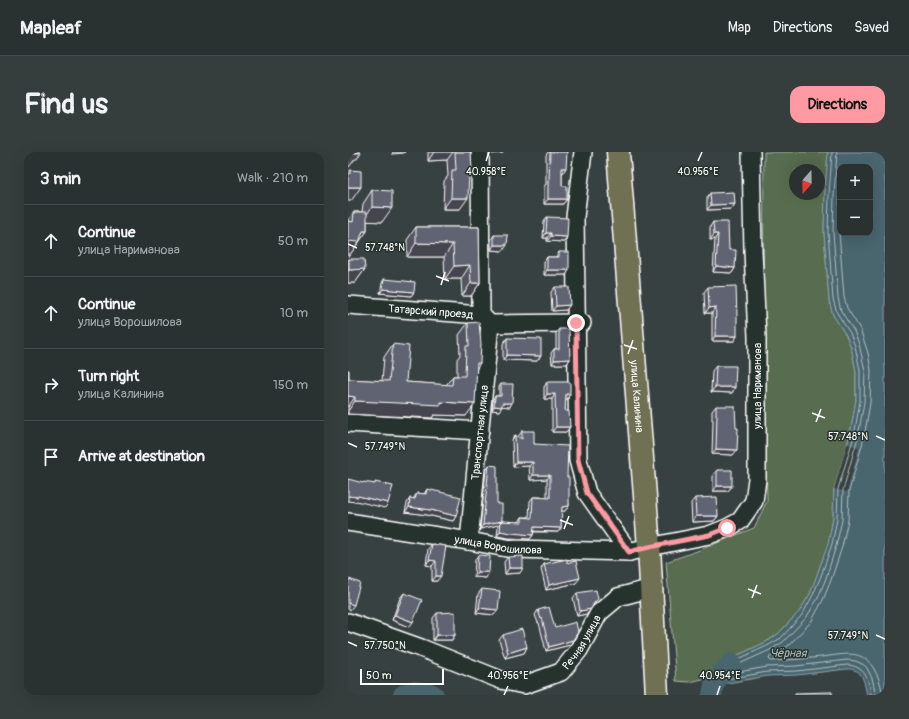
<!DOCTYPE html>
<meta charset="utf-8">
<style>
:root{--surface:#2a3131;--page:#363d3d;--text:#f1f3f6;--muted:#a5a9ab;--line:#464c4d;--accent:#ff9aa2}
body{margin:0;font-family:Pangolin,sans-serif;background:var(--page);color:var(--text)}
.controls{position:absolute;right:12px;top:12px;display:grid;overflow:hidden;border-radius:8px;box-shadow:0 4px 16px #0002}
.controls button{width:36px;height:36px;display:grid;place-items:center;padding:0;border:0;border-bottom:1px solid var(--line);background:var(--surface);color:var(--text);font:20px sans-serif}
.compass{position:absolute;left:441px;top:12px;width:36px;height:36px;border-radius:50%;background:var(--surface);box-shadow:0 4px 16px #0002;rotate:200deg}
.scale{position:absolute;left:12px;bottom:10px;width:84px;box-sizing:border-box;padding-left:4px;border:2px solid #fff;border-top:0;font-size:11px;line-height:14px;white-space:nowrap;color:#fff;-webkit-text-stroke:3px #26332d;paint-order:stroke}
.stop{position:absolute;width:12px;height:12px;margin:-9px;border:3px solid #ff9aa2;border-radius:50%;background:#fff}
.stop.end{background:#ff9aa2;border-color:#fff;box-shadow:0 1px 4px #0008}
.list{margin:0;padding:0;list-style:none}
h2{display:flex;justify-content:space-between;align-items:center;height:52px;margin:0;padding:0 16px;font-size:17px}
h2 small{font-size:13px;font-weight:400;color:var(--muted)}
.list li{display:grid;grid-template-columns:26px 1fr auto;gap:12px;align-items:center;box-sizing:border-box;height:72px;padding:0 16px;border-top:1px solid var(--line)}
.list b{display:block;font-size:15px;white-space:nowrap}
.list p{margin:0;font-size:13px;white-space:nowrap;color:var(--muted)}
.list em{font-size:13px;font-style:normal;color:var(--muted)}
.icon{flex:none;width:22px;height:22px;fill:none;stroke:currentColor;stroke-width:2;stroke-linecap:round;stroke-linejoin:round}
.map{position:relative;flex:none;width:537px;height:543px;overflow:hidden;border-radius:12px}
header{display:flex;align-items:center;gap:24px;box-sizing:border-box;height:56px;padding:0 20px;background:var(--surface);border-bottom:1px solid var(--line)}
header strong{font-size:19px}
nav{display:flex;gap:22px;margin-inline-start:auto;font-size:14px}
.intro{display:flex;align-items:center;justify-content:space-between;box-sizing:border-box;height:96px;padding:0 24px}
h1{margin:0;font-size:28px}
.button{padding:10px 18px;border-radius:12px;background:var(--accent);color:#111;font-size:14px;font-weight:700}
main{display:flex;gap:24px;padding:0 24px}
aside{flex:1;background:var(--surface);border-radius:12px;box-shadow:0 4px 16px #0002}
.map>svg:first-child{display:block}
</style>
<header>
<strong>Mapleaf</strong>
<nav><a>Map</a><a>Directions</a><a>Saved</a></nav>
</header>
<div class="intro"><h1>Find us</h1><a class="button">Directions</a></div>
<main>
<aside>
<h2>3 min<small>Walk · 210 m</small></h2>
<ul class="list">
<li><svg class="icon" aria-label="ahead" viewBox="0 0 24 24"><path d="M12 20V5M6 11l6-6 6 6"/></svg><div><b>Continue</b><p>улица Нариманова</p></div><em>50 m</em></li>
<li><svg class="icon" aria-label="ahead" viewBox="0 0 24 24"><path d="M12 20V5M6 11l6-6 6 6"/></svg><div><b>Continue</b><p>улица Ворошилова</p></div><em>10 m</em></li>
<li><svg class="icon" aria-label="right" viewBox="0 0 24 24"><path d="M7 20v-9h11M14 6l5 5-5 5"/></svg><div><b>Turn right</b><p>улица Калинина</p></div><em>150 m</em></li>
<li><svg class="icon" aria-label="arrive" viewBox="0 0 24 24"><path d="M6 21V4h12l-3 4 3 4H6"/></svg><div><b>Arrive at destination</b></div></li>
</ul>
</aside>
<div class="map">
<svg width="537" height="543" viewBox="0 0 537 543">
<rect width="100%" height="100%" fill="#384141"/>
<filter id="ink" filterUnits="userSpaceOnUse"><feTurbulence type="fractalNoise" baseFrequency=".025" numOctaves="2"/><feDisplacementMap in="SourceGraphic" scale="8" xChannelSelector="R" yChannelSelector="G"/><feConvolveMatrix kernelMatrix="1 2 1 2 8 2 1 2 1" color-interpolation-filters="sRGB"/></filter>
<g filter="url(#ink)">
<path fill="#596c4f" stroke="#acb6a7" fill-rule="evenodd" d="M416,0h64l-3,42 -1,38 5,68 4,15 13,20 5,12 5,24v29l-6,35 -16,54 -1,30 -5,25 -11,31 -7,19 -11,18 -21,22 -12,8 -34,16 -11,7 -10,12 -21,5 -14,-1 -10,-119 31,-11 57,-23 13,-27 -4,-184zM447,18h24v24h-24z"/>
<path fill="#48656e" stroke="#91a3a8" fill-rule="evenodd" d="M480,0h57v543h-18c-2,-8 -3,-23 -13,-25 -2,-1 -4,-1 -7,-1l-50,6 -29,1 -46,8h-8l-3,-7 10,-12 11,-7 34,-16 12,-8 21,-22 11,-18 7,-19 11,-31 5,-25 1,-30 16,-54 6,-35v-29l-5,-24 -5,-12 -13,-20 -4,-15 -5,-68 1,-38zM492,15h30v66h-30z"/>
<path fill="#384141" d="M499,292l12,3 -12,45 -13,-3z"/>
<g fill="none" stroke-linecap="round" stroke-linejoin="round">
<path stroke="#b6c1c5" stroke-width="1" d="M484,0l-3,43 -1,37 5,67 4,14 13,20 5,13 5,24v31l-6,35 -16,53 -1,30 -5,25 -11,32 -8,19 -11,20 -21,23 -14,8 -33,15 -10,7 -8,10 1,2h5l45,-8 30,-1 50,-6c18,1 22,14 24,30
M489,0l-3,43 -1,37 5,66 3,13 13,20 5,13 6,27 -1,31 -6,35 -15,53 -1,30 -6,26 -10,32 -8,20 -12,20 -23,24 -13,8 -33,15 -6,4 -1,2 3,2 34,-6 29,-1 51,-6 9,1 8,4 3,3 5,10 4,17
M492,42l-1,38 5,65 3,11 13,21 8,24 3,17 -1,33 -6,35 -15,53 -1,29 -6,27 -11,33 -8,20 -12,22 -23,24 -18,11 -1,2 2,2c16,-1 33,-2 50,-4 22,-2 42,-10 54,14 4,7 7,16 7,24"/>
<path stroke="#48656e" stroke-width="20" d="M55,543l9,-4 18,2 4,2
M364,543l2,-11 7,-10 10,-11"/>
<defs>
<g id="minor">
<path d="M132,0l1,163"/>
<path d="M235,0l-8,65 3,243 9,33 42,59"/>
<path id="s1" d="M0,153l133,10 9,9 92,-1"/>
<path d="M0,271l132,8"/>
<path id="s2" d="M0,370l121,19 43,8 117,3 20,-5 60,-12 18,-7 13,-7 14,-20 3,-22v-142l-4,-86 -2,-99"/>
<path id="s3" d="M121,389l21,-217"/>
<path id="s4" d="M0,470l73,26 80,32 23,5 37,-13 18,-22 20,-37 19,-16 34,-9"/>
</g>
<g id="highway">
<path id="s5" d="M270,0l31,395 8,148"/>
</g>
</defs>
<use href="#minor" stroke="#fff" stroke-width="20"/>
<use href="#highway" stroke="#fff" stroke-width="25"/>
<use href="#minor" stroke="#26332d" stroke-width="17"/>
<use href="#highway" stroke="#706f52" stroke-width="22"/>
</g>
<path fill="#535561" stroke="#fff" d="M80,0h42l-1,22 -9,35h-17l1,-28 4,-5 -1,-16 -19,1z
M200,0h19l-4,21h-1v13l5,13 -4,5h-19v-18l2,-2v-29z
M24,38l10,32 -15,-1v10l-18,25h-1v-36l6,-8h8l1,-8z
M362,41l25,11 -4,5 -24,1v-12z
M199,65l17,25 -17,-1v-3h-4l1,-16z
M365,70l16,28 6,18 -3,5 -19,-1 2,-33 -5,1v-13z
M68,75h63l1,56 -9,13h-9l-1,-17h-16l-1,-22h-37v-17z
M146,83l9,16 -12,-1v-10z
M211,100l10,18 -3,5h-22v-13l3,-5h9z
M1,107l16,10 -10,14h-7v-23z
M36,127l30,13 -3,4 -31,-3 2,-10z
M207,135l11,23 -14,1 -1,-19z
M360,135l29,49 -3,5h-22v-28h-7l-1,-21z
M120,171l12,40 -3,5 -11,48 -32,-1 -2,3 -84,-4v-44l1,9 33,2 2,-24 9,-13 13,38 40,3 7,-9h4v-17l3,-4 -1,-20z
M211,177l11,30 -3,5h-15l-1,-11 3,-4h2v-16z
M159,186l34,18 -4,5 -34,-1v-16z
M368,214l19,21 -3,6 -21,-1 1,-21z
M199,230l23,12 -3,5h-2v12l5,16 -4,5h-14v-33h-8v-12z
M153,232l9,23 -8,-1 -3,5 -7,-1 1,-11 2,-3h4v-9z
M368,254l20,22 -3,27 -21,-1 1,-34h-1v-9z
M174,279l45,46 2,29 -4,5h-4v17l-3,4h-24l-1,3 -3,4 -22,-1 -11,-2 1,-10v-1l-18,4 6,-59 3,-5 8,39 5,17h-1l18,1 3,-5h7l1,-16 3,-4h14v-18l-17,1 -1,-14 -16,1 -1,-27 3,-5 3,2z
M369,318l15,16 -4,5h-15v-16z
M79,337l29,27 -3,5 -26,-6 -22,-3 2,-9 3,-5 3,1 4,-6 7,1z
M347,346l23,18 -4,5 -22,1 -1,-19z
M84,392l14,2 -9,35h-5v-15l-6,-1 2,-16z
M130,403l8,23 -12,-1 1,-17z
M160,405l12,16 -15,1 -1,-12z
M219,411l9,20 -30,7 -5,-21 3,-5z
M134,437l16,21 -4,5 -18,-2 2,-19z
M56,441l5,34 -17,-7 8,-22z
M229,441l17,11 -7,10 -10,2 -4,-18z
M190,458l17,18 18,12 -3,5 -24,6 -7,-28h-1l-3,-8z
M89,461l18,22 -3,5h-19v-22z
M155,483l24,12 -3,6 -19,5 -6,-18z"/>
<path fill="#44454f" stroke="#fff" d="M5,0h8l-4,7h-2l-6,8h-1v-14z
M45,0h12l-1,1 -12,1z
M86,0h19l-6,8 -19,1z
M145,0h11l-1,1 -11,1z
M214,16h4l-3,5h-5z
M0,35h13l-10,14h-3z
M103,46h17l-8,11h-17z
M200,47h19l-4,5h-19z
M387,52l-4,5 -24,1 4,-5z
M24,55l20,1 -10,14 -20,-1z
M15,79h4l-18,25h-1v-15z
M198,81h5l-4,5h-4z
M366,82h4l-3,5 -5,1z
M203,84l16,1 -3,5 -17,-1z
M68,91l37,1 -9,13h-37z
M146,93h13l-4,6 -12,-1z
M122,113l-9,14h-16l9,-13z
M368,114l19,2 -3,5 -19,-1z
M17,117l-10,14h-7v-12l1,-1z
M199,118h22l-3,5h-22z
M123,131h9l-9,13h-9z
M35,137l31,3 -3,4 -31,-3z
M222,153l-4,5 -14,1 4,-5z
M368,155l-4,6h-7l4,-5z
M367,184h22l-3,5h-22z
M159,203l34,1 -4,5 -34,-1z
M222,207l-3,5h-15l2,-4z
M367,235h20l-3,6 -21,-1z
M199,242h8l-3,5h-8z
M218,242h4l-3,5h-5z
M0,244l7,1 -7,10z
M7,249l86,1 34,2 -9,12 -32,-1 -2,3 -84,-4v-3z
M154,251h10l-2,4 -11,-1z
M146,254l8,1 -3,4 -7,-1z
M208,275h14l-4,5h-14z
M368,297l21,1 -4,5 -21,-1z
M168,310h17l-4,4 -16,1z
M185,323h17l-3,4 -17,1z
M369,334h15l-4,5h-15z
M0,344h10l30,7 -3,5 -29,-7 -1,1 -7,-1z
M221,354l-4,5h-7l4,-4z
M61,355l22,3 25,6 -3,5 -26,-6 -22,-3z
M348,364h22l-4,5 -22,1z
M154,369l-4,4 -18,4 3,-4z
M186,375l27,1 -3,4 -27,-1z
M152,379l33,4 -3,4 -22,-1 -11,-2z
M81,408l7,1 -4,5 -6,-1z
M161,416h14l-3,5 -15,1z
M129,420h12l-3,6 -12,-1z
M88,424h5l-4,5h-5z
M232,426l-4,5 -30,7 3,-5z
M0,451l6,2 -4,5 -2,-1z
M131,456l19,2 -4,5 -18,-2z
M243,457l-4,5 -10,2 3,-5z
M47,463l18,7 -4,5 -17,-7z
M89,483h18l-3,5h-19z
M225,488l-3,5 -24,6 3,-4z
M179,495l-3,6 -19,5 3,-5z"/>
<path fill="#616371" stroke="#fff" d="M0,0h11v1h-11z
M107,0h15v1h1l1,17 -3,1 -1,27h-17l1,-28h4z
M202,0h17l-1,16h-4v18h5v13h-19v-18h1z
M2,18l11,1v16h-13v-13h2z
M24,38l20,1v17l-20,-1z
M386,40l1,12 -24,1 -1,-12z
M6,60h13v19h-4l-4,11 -11,-1v-20l5,1z
M199,65l21,1 -1,19 -16,-1v-3h-5z
M365,70h15l1,28h7l-1,18 -19,-2 2,-32h-4z
M68,75h63l1,56h-9l-1,-18 -16,1 -1,-22 -37,-1z
M146,83h14l-1,10h-13z
M211,100h10v18h-22v-13h12z
M1,107h15l1,10 -16,1z
M36,127l31,3 -1,10 -31,-3z
M388,134l1,31v19h-22l1,-29 -7,1 -1,-21z
M207,135h14l1,18 -14,1z
M131,170l2,22 -1,19h-3l-2,41 -34,-2v3l-86,-4v-4l-7,-1v-26h1v9l40,2 4,-37 16,2 -3,36 46,3 1,-9h12l1,-30h3l-1,-23z
M211,177h10l1,30 -16,1v-11h5z
M159,186l34,1v17l-34,-1z
M368,214h20l-1,21h-20z
M199,230h23v12h-4l-1,17h4l1,16h-14l-1,-33h-8z
M153,232h12l-1,19h-10v4l-8,-1 1,-10h6z
M368,254h19l1,22h2l-1,22 -21,-1 1,-34h-1z
M174,279h12v13l34,2 -1,31h2v29l-7,1 -1,21 -27,-1 -1,8 -22,-2 -11,-2 1,-10 21,1v-5l10,1 1,-21 17,1v-23h-17v-13h-17l-1,-27 7,4z
M141,313l8,1v38h5v17l-19,4z
M369,318h15v16h-15z
M0,327l15,4 1,-1 11,2v-2l18,4 -5,17 -30,-7v1l-10,-1z
M79,337l34,8 -5,19 -25,-6 -22,-3 1,-9 5,1 2,-6 9,1z
M369,345l1,19h-22l-1,-18z
M84,392l14,2 -5,30h-5v-15l-7,-1z
M130,403l12,1 -1,16h-12z
M175,404v12h-14l-1,-11z
M219,407v4l9,-2 4,17 -31,7 -5,-21z
M1,427l11,4 -6,22 -6,-2v-19z
M134,437l18,2 -2,19 -19,-2z
M248,438l2,9 -4,4 -3,6 -11,2 -3,-18z
M56,441l18,7 -9,22 -18,-7z
M201,455l6,21 21,-6 2,10 -5,8 -24,7 -7,-29 -1,1 -3,-9z
M107,460v23h-18v-22z
M174,477l5,18 -19,6 -5,-18z
M484,540v3h-37v-2z"/>
</g>
<g fill="none" stroke-linecap="round" stroke-linejoin="round" filter="url(#ink)">
<path stroke="#ff9aa2" stroke-width="5" d="M228,171l2,137 9,33 42,59 20,-5 60,-12 18,-7"/>
</g>
<path fill="none" stroke="#fff" stroke-width="1.5" d="M138,9l3,-9M350,9l4,-9M0,92l9,4M88,124l13,5M93,133l4,-13M276,193l13,4M280,202l5,-14M464,261l13,5M468,270l5,-13M528,284l9,4M0,291l9,4M212,368l13,5M216,377l5,-13M400,437l13,5M404,446l5,-13M528,483l9,4M0,490l9,4M156,543l4,-9M369,543l3,-9"/>
<g text-anchor="middle" dominant-baseline="central" stroke-width="3" stroke-linejoin="round" paint-order="stroke">
<g font-size="11" fill="#fff" stroke="#26332d">
<text stroke="none"><textPath href="#s1" startOffset="83">Татарский проезд</textPath></text>
<text transform="translate(409 234) rotate(-90)">улица Нариманова</text>
<text stroke="none"><textPath href="#s5" startOffset="245">улица Калинина</textPath></text>
<text stroke="none"><textPath href="#s3" startOffset="109">Транспортная улица</textPath></text>
<text stroke="none"><textPath href="#s2" startOffset="152">улица Ворошилова</textPath></text>
<text stroke="none"><textPath href="#s4" startOffset="263">Речная улица</textPath></text>
</g>
<g font-size="12" font-style="italic" fill="#adbabe" stroke="#26332d">
<text x="440" y="501">Чёрная</text>
</g>
</g>
<g font-size="10" text-anchor="middle" fill="#fff" stroke="#26332d" stroke-width="3" stroke-linejoin="round" paint-order="stroke">
<text x="138" y="23">40.958°E</text>
<text x="350" y="23">40.956°E</text>
<text x="37" y="99">57.748°N</text>
<text x="500" y="288">57.748°N</text>
<text x="37" y="298">57.749°N</text>
<text x="500" y="487">57.749°N</text>
<text x="37" y="497">57.750°N</text>
<text x="160" y="527">40.956°E</text>
<text x="372" y="527">40.954°E</text>
</g>
</svg>
<div class="controls">
<button>+</button>
<button>−</button>
</div>
<svg class="compass" viewBox="-18 -18 36 36"><path d="M0-13l5 13h-10z" fill="#e53935"/><path d="M0 13l5-13h-10z" fill="#a5a9ab"/></svg>
<div class="scale">50 m</div>
<div class="stop" style="left:379px;top:376px"></div>
<div class="stop end" style="left:228px;top:171px"></div>
</div>
</main>
